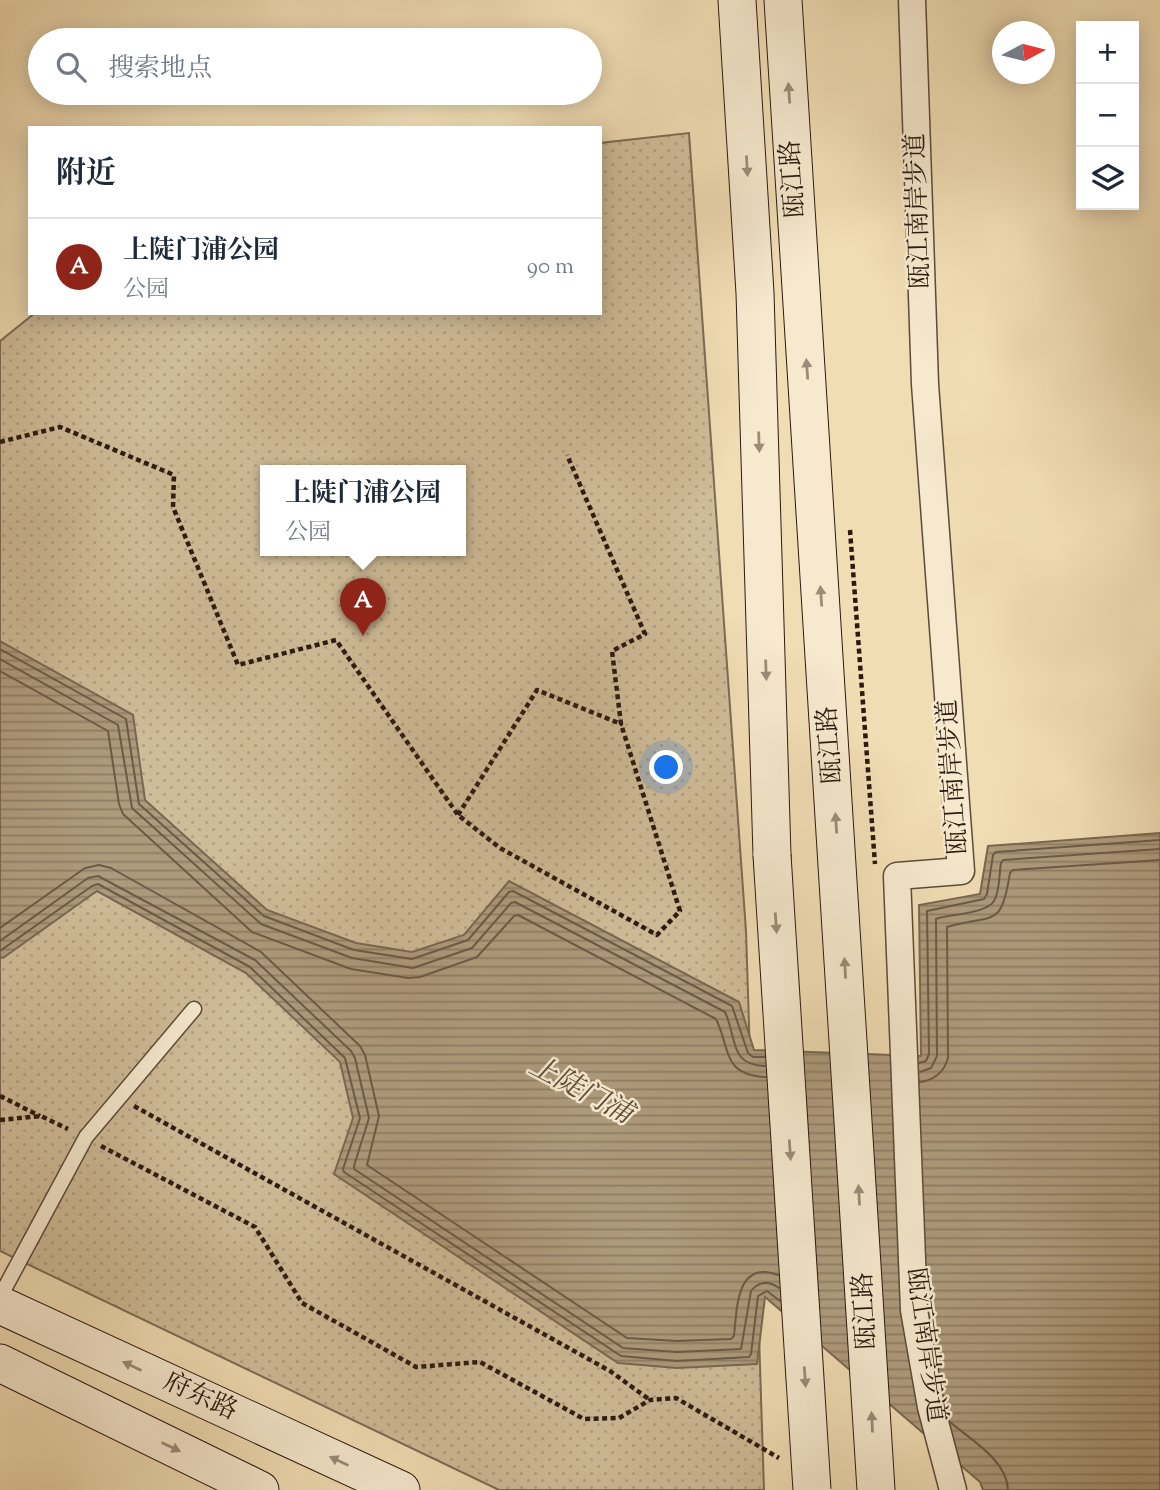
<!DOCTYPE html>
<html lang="zh">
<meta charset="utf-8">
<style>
:root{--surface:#fff;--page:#f2f2f3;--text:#1f2937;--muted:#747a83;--line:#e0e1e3;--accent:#8f2418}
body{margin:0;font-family:"Sorts Mill Goudy","Noto Serif SC",serif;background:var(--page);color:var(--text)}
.controls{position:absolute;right:21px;top:21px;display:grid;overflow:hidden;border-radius:0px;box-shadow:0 4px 18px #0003}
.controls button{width:63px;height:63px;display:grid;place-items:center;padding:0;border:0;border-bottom:2px solid var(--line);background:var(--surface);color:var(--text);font:35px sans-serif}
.compass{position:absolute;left:992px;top:21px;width:63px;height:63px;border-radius:50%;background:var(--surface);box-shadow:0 4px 18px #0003;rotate:83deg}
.you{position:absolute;left:667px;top:768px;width:24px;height:24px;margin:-18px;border:5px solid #fff;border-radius:50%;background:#1a73e8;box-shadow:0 0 0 10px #1a73e833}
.badge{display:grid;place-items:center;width:46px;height:46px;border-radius:50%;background:var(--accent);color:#fff;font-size:23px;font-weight:700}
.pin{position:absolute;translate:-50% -58px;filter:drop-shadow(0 2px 4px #0008)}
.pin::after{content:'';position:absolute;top:37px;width:24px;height:21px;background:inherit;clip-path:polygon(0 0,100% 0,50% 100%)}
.popup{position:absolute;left:260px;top:465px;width:206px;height:91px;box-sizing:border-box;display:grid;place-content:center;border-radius:0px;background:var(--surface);filter:drop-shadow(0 2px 5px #0005);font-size:23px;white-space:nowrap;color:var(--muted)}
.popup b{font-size:26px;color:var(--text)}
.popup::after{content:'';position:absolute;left:50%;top:100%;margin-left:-14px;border:14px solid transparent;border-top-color:var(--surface)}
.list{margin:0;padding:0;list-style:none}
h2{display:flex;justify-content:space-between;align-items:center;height:91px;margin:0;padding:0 28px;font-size:30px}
h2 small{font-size:23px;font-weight:400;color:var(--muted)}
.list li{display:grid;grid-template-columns:46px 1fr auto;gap:21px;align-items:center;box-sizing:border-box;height:98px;padding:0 28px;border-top:2px solid var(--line)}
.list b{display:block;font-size:26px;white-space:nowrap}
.list p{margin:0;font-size:23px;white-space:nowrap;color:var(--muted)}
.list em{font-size:23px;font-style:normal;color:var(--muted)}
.icon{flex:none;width:38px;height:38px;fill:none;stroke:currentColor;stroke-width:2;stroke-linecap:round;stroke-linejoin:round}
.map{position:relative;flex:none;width:1160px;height:1490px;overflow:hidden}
.search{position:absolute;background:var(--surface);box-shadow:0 4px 18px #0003;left:28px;top:28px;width:574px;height:77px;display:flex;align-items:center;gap:18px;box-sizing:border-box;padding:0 24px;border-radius:38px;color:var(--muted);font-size:26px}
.panel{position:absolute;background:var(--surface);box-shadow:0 4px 18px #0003;left:28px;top:126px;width:574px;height:189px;border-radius:0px}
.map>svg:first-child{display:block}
</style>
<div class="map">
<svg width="1160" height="1490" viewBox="0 0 1160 1490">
<defs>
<pattern id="grass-dots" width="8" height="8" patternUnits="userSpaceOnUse" patternTransform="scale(1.75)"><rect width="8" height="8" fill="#cfbc98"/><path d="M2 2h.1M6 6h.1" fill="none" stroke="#b2a182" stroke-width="1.8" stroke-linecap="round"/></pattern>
<pattern id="water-rules" width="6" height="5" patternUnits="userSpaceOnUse" patternTransform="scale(1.75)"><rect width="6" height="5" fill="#ae9b7c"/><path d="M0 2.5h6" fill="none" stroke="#8e7e64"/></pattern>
</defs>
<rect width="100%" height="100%" fill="#f1ddb4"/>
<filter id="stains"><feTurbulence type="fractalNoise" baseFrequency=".00286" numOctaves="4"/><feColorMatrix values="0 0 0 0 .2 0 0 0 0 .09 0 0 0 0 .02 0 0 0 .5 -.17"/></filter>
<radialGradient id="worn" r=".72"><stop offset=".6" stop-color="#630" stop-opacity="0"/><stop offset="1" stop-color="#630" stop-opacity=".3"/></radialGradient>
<path fill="url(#grass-dots)" stroke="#7d6b54" stroke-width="2" fill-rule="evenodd" d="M689,133l57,798 18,559h-265l-499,-239v-910l35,-28h565v-170zM265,470h196v80h-196z"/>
<path fill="url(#water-rules)" stroke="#7a6751" stroke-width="2" d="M0,641l133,74 12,85 122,110 89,33 56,9 52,-17 45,-54 230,121 15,48 167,6 -2,-151 61,-11 8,-48 172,-13v657h-177l-3,-8 -215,-185 -8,67 -80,4 -59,-5 -284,-189 19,-56 -13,-56 -94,-89 -149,-82 -94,67 -3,-1z"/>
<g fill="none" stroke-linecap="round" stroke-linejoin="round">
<path stroke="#6c5a46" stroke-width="2" d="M0,649l126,70 13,85 125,112 90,34 58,9 56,-19 41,-48 4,-1 219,115 16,47 5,4h12
M0,659l118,66 14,83 129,116 91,34 61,10 59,-20 39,-45 4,-1 210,110c12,26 4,53 40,54
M0,671l108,60 11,73 4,10 129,118 99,37 57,9 12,-1 57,-20 37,-41 4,-1 198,104c15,31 6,56 50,58
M0,928l85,-60 14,-3 12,3 150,84 99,94 5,9 14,61 -12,49 260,173 50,3 54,-2 3,-3c3,-27 2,-77 44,-61
M0,941l88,-63 10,-2 157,84 96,91 4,7 14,60 -15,48v3l269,179 54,4 64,-3 10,-58c8,-10 18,-10 28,-3
M0,951l92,-65 6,-2 152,83 95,91 15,60 -17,51 1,3 277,184 56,5 72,-4 2,-3 7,-58 9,-5 13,10
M919,1063l7,-2 3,-7 -2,-143 57,-12 3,-5 6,-39 3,-3 164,-12
M920,1072l11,-4 6,-12 -1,-137c14,-5 50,-5 58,-18 6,-10 5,-27 7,-38l2,-3 157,-11
M920,1082c15,-2 24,-10 28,-24l-1,-131c47,-14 54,3 63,-54l3,-3 147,-10
M950,1422c21,18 57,38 58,68"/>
<defs>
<path id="lane" d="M0,1297l86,-160 108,-128"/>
<path id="street" d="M912,0l13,384 36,487 -64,5 17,434 17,97 22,83"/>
<path id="secondary" d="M737,0l18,293 17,562
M783,0l93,1490
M0,1305l401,185
M0,1363l260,127"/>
</defs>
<use href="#lane" stroke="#5c4b39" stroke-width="17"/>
<use href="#street" stroke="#5c4b39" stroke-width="29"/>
<use href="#secondary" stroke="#2b1a10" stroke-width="39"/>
<path stroke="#2b1a10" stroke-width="4.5" stroke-dasharray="5 3.5" stroke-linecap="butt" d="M0,442l60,-15 114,48 -1,32 65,158 98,-25 122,175 42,33 157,87 23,-24 -59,-187
M850,530l25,334
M458,815l79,-125 84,34 -9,-73 33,-17 -78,-179
M0,1096l40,20
M134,1106l476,265 40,29
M0,1120l41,-4 27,13
M101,1146l154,81 47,76 114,64 64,-5 104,57 35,-1 31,-18 26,-2 103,60"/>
<use href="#lane" stroke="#f6e9ce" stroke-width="14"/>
<use href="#street" stroke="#f6e9ce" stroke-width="26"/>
<use href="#secondary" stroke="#f6e9ce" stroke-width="37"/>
<defs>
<path id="secondary-bridge" d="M772,855l40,635"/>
</defs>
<use href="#secondary-bridge" stroke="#2b1a10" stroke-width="39" stroke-linecap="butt"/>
<use href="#secondary-bridge" stroke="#f6e9ce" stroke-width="37"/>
</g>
<defs><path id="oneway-solid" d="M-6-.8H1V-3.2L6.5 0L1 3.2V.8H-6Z" transform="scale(1.75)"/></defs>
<g fill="#9b8c78">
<use href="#oneway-solid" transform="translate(789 93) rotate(-94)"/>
<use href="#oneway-solid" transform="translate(747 166) rotate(87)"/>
<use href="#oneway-solid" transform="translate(807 369) rotate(-94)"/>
<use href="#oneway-solid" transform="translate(759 442) rotate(88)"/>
<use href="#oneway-solid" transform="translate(821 596) rotate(-94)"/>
<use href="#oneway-solid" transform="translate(766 670) rotate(88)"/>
<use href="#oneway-solid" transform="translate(836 823) rotate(-94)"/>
<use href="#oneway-solid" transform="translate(776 923) rotate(86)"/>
<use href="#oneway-solid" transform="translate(845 968) rotate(-93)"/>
<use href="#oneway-solid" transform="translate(790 1150) rotate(86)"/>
<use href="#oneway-solid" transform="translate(859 1195) rotate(-93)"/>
<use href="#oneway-solid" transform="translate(132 1366) rotate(-155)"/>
<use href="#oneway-solid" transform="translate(805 1377) rotate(86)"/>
<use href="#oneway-solid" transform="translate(872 1422) rotate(-93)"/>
<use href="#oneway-solid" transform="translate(171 1447) rotate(26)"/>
<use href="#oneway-solid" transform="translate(339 1461) rotate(-155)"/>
</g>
<g text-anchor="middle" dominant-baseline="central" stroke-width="5" stroke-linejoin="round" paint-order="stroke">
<g font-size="26" fill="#2b1a10" stroke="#f6e9ce">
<text transform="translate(794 179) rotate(-94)">瓯江路</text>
<text transform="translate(919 211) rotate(-92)">瓯江南岸步道</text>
<text transform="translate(831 745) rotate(-94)">瓯江路</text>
<text transform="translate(954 777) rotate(-94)">瓯江南岸步道</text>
<text transform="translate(866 1311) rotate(-93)">瓯江路</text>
<text transform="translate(925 1345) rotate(82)">瓯江南岸步道</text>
<text transform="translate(200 1397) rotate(25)">府东路</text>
</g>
<g font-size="28" font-style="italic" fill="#5f4e3b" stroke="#f6e9ce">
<text transform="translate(580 1091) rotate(28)">上陡门浦</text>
</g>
</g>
<rect width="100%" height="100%" filter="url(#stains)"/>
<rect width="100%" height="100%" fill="url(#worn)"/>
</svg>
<div class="controls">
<button>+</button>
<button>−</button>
<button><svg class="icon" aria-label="layers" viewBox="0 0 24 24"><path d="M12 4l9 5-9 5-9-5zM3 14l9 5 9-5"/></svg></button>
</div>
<svg class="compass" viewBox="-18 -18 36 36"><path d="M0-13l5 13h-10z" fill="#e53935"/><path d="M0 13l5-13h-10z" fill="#747a83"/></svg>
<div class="you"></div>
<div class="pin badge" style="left:363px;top:636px">A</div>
<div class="popup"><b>上陡门浦公园</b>公园</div>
<div class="search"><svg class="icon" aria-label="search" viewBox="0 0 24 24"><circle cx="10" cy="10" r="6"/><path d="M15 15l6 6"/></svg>搜索地点</div>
<section class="panel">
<h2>附近<small></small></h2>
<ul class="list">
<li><span class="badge">A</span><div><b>上陡门浦公园</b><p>公园</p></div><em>90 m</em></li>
</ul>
</section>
</div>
